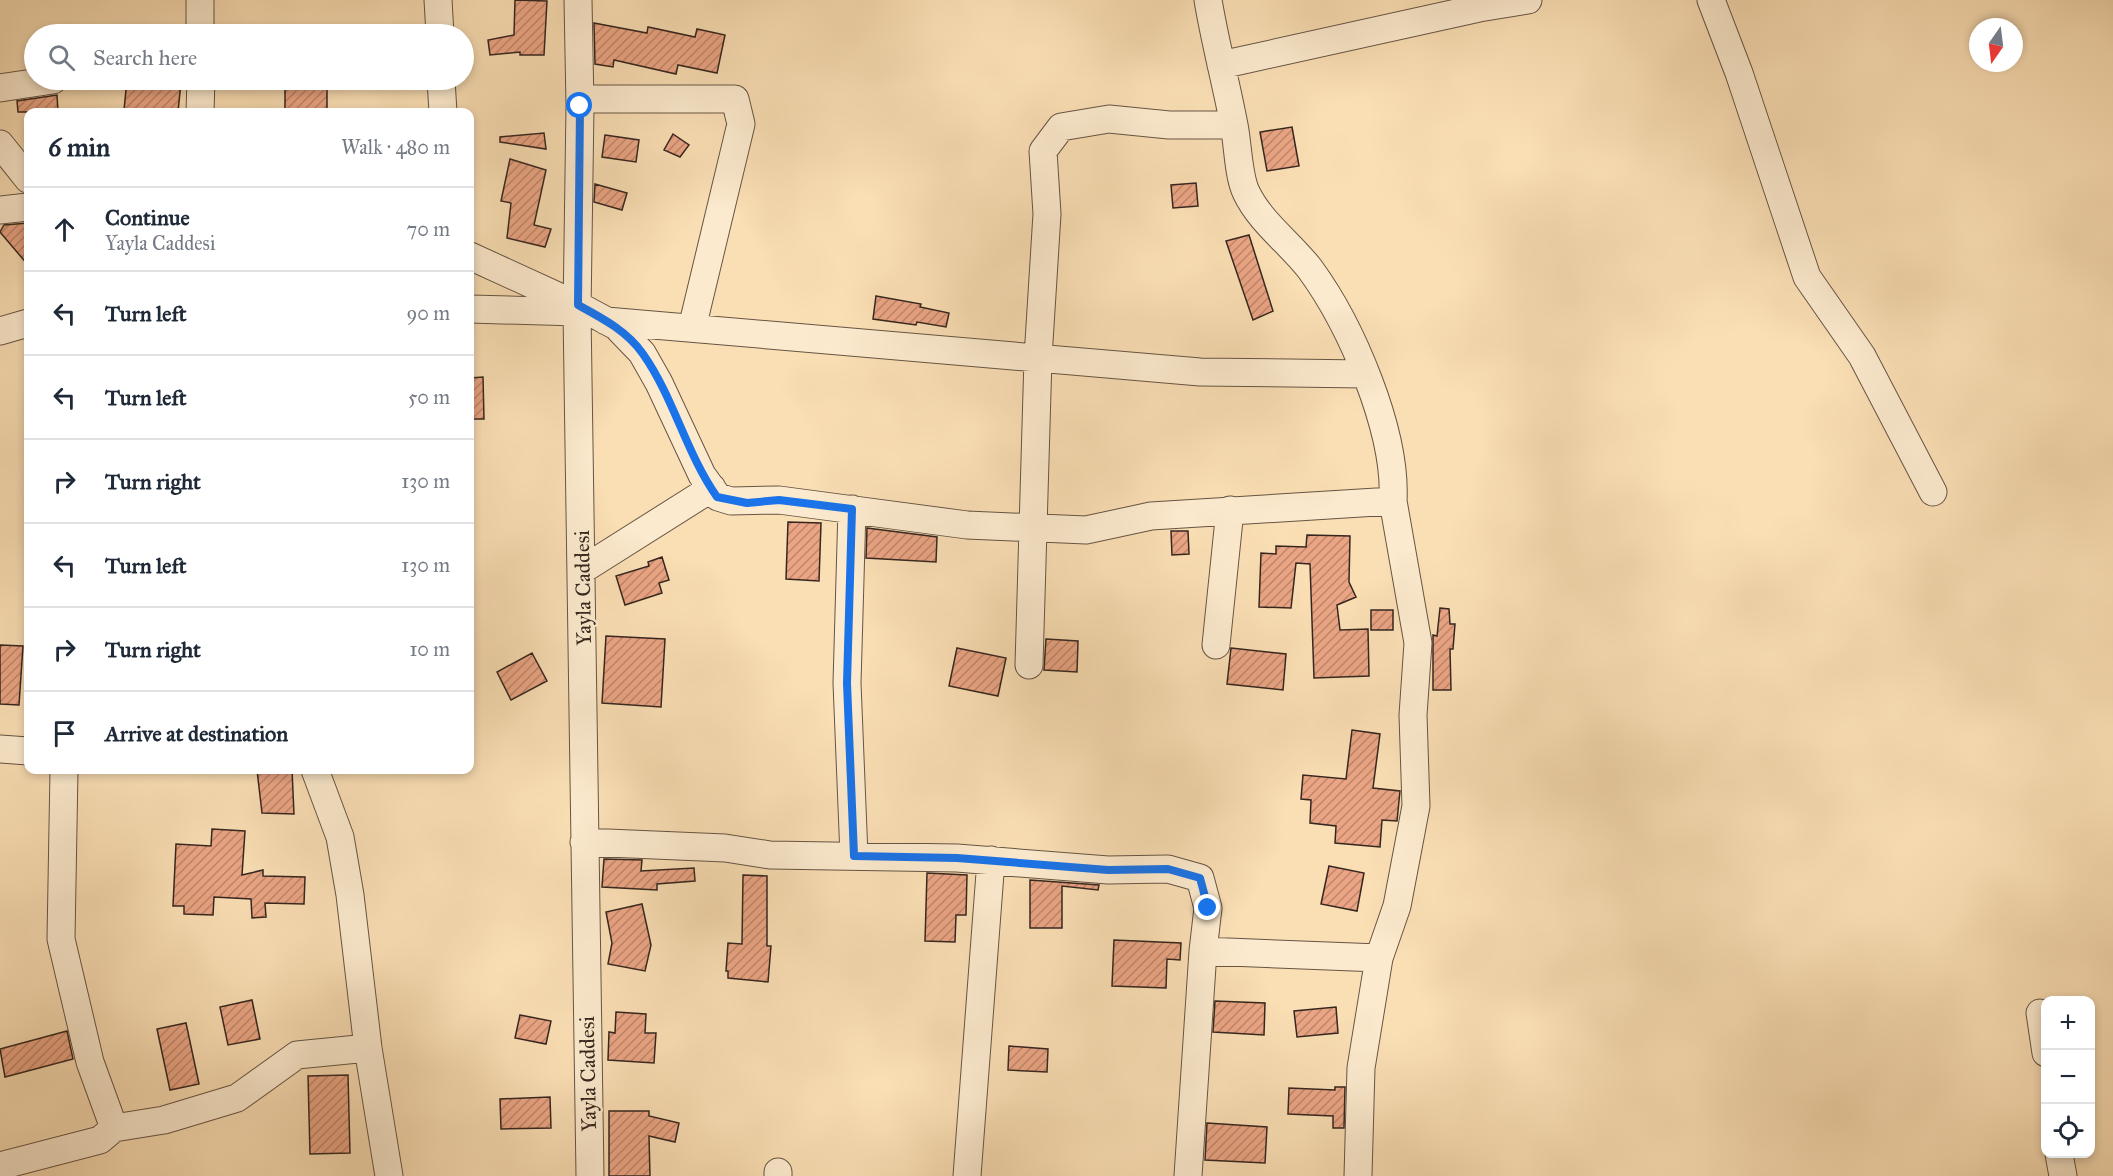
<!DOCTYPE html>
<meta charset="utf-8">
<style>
:root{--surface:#fff;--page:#f6f6f7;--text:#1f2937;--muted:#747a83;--line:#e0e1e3}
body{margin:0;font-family:"IM FELL Great Primer",serif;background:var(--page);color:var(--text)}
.controls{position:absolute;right:18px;bottom:18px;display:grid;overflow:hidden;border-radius:12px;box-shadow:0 3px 9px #0003}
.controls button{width:54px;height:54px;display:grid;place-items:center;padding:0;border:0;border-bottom:2px solid var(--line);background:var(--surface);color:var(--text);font:30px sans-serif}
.compass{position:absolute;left:1969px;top:18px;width:54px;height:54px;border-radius:50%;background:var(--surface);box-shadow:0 3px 9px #0003;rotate:194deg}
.stop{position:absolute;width:18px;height:18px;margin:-14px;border:4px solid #1a73e8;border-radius:50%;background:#fff}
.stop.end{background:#1a73e8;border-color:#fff;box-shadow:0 2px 6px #0008}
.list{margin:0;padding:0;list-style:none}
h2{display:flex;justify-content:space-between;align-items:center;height:78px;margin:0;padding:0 24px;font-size:26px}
h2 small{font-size:20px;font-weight:400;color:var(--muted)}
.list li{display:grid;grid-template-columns:39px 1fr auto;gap:18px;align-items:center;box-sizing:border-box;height:84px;padding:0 24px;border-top:2px solid var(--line)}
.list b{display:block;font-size:22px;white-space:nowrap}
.list p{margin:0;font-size:20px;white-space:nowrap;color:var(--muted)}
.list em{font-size:20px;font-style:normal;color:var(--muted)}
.icon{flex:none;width:33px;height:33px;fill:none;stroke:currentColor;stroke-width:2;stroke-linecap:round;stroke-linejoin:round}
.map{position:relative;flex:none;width:2113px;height:1176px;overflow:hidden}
.search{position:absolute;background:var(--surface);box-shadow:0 3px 9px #0003;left:24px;top:24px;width:450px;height:66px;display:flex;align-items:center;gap:15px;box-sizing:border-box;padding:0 21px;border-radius:33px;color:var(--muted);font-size:22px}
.panel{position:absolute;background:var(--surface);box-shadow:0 3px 9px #0003;left:24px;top:108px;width:450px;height:666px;border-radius:12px}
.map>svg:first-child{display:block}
</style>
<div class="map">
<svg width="2113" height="1176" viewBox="0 0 2113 1176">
<defs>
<pattern id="building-hatch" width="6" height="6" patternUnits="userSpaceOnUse" patternTransform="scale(1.5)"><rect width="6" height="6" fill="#eba584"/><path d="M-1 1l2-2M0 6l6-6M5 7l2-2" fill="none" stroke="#bf866b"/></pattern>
</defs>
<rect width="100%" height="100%" fill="#fadeb4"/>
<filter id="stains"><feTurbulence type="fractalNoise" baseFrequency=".00333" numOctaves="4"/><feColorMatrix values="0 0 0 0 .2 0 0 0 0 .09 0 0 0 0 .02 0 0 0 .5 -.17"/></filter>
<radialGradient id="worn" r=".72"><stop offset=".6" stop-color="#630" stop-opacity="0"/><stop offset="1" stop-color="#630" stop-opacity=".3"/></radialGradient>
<path fill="url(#building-hatch)" stroke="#35261f" stroke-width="1.5" d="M515,0l32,1 -3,54h-24v-3l-30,3 -2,-15 26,-5z
M594,23l53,10 1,-6 47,10 2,-8 28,6 -8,38 -39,-8 -2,9 -62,-14 -1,7 -18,-3z
M127,80l54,2 -3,30 -54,-2z
M285,80h42v32h-42z
M57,95l1,17h-40l-1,-11z
M1292,127l7,39 -32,5 -7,-39z
M544,133l2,16 -46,-7v-5z
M673,134l16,11 -9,12 -16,-7z
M605,135l34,5 -3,22 -34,-5z
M510,159l36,11 -12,55 17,4 -6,18 -38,-9 4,-35 -10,-2z
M1196,183l2,23 -25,2 -2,-23z
M595,184l32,9 -5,17 -28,-8z
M28,223v42l-28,-33 4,-7z
M1249,235l24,76 -20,9 -27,-79z
M876,296l45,8 -1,3 29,6 -3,14 -29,-5 -1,3 -43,-6z
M483,377l1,42h-14v-41z
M788,522l33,1 -2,58 -33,-2z
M867,528l70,9 -1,25 -70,-4z
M1171,531h17l1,23 -17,1z
M1307,535l43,1 -1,46 7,15 -19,8 3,25 28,-1 1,47 -55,2 -4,-114 -14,-1 -5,45 -32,-1 2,-54 15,1v-8l30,1z
M662,557l7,23 -10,3 3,10 -37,12 -9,-29 33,-10 -1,-4z
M1440,608l9,1 1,15h5l-2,25h-3l1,41h-18v-55l4,1z
M1371,610h22v20h-22z
M606,636l59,3 -4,68 -59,-4z
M1046,639l32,2 -1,31 -33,-2z
M0,645l23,1 -4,59 -19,-1z
M957,648l49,10 -8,38 -49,-10z
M1231,648l55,6 -3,36 -56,-6z
M532,653l15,28 -36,19 -14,-28z
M1352,730l28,4 -7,54 27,3 -3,30 -15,-1 -2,27 -45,-4 1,-17 -26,-3 1,-23 -10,-1 2,-24 43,4z
M257,770h35l2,44 -32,-1z
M212,829l33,2 -3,44 21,-5v6l42,1 -1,27 -39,-1 1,14 -14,1 -1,-19 -37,-2 -1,18 -29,-1v-8h-11l3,-62 35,2z
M604,859l38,1 -1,11 53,-3 1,13 -38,3v6l-55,-3z
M1329,866l35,7 -7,38 -36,-7z
M927,873l40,2 -1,40h-10l-1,27 -30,-1z
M743,875l24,1v70h4l-3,36 -40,-4v-7h-2l2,-28 14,1z
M1030,880l69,5 -1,5 -36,-4v42h-32z
M642,904l9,41 -6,26 -37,-7 4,-21 -6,-31z
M1114,940l67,3 -1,17 -13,-1 -1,29 -54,-2z
M252,1000l8,39 -32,6 -8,-38z
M1215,1001l50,2 -1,32 -51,-3z
M1336,1007l2,26 -41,4 -3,-26z
M616,1012l30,2 -1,19h11l-2,30 -46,-3 1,-28 6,1z
M520,1015l31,6 -5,23 -31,-6z
M186,1023l13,61 -29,6 -13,-61z
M67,1031l6,28 -68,18 -5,-28z
M1009,1046l39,3 -1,23 -39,-2z
M348,1075l2,78 -40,1 -2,-78z
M1335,1087h10l-1,41h-11v-12l-45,-2 1,-26 46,2z
M550,1097l1,31 -50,1 -1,-30z
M609,1111h40v5l30,7 -4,19 -26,-6 1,40h-41z
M1207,1123l60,4 -2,36 -60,-3z"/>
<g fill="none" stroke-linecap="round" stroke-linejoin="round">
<defs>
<path id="minor" d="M438,0l2,34
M578,0l2,106 -3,206 13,864
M1208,0c7,42 18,83 26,125 4,19 4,50 12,67 14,30 44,51 64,77 41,56 87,162 83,232l25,142 -5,72 3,91 -19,100 -18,52 -18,110 -3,108
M1711,0l28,73 68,204 55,79 71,136
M200,34v-34
M1221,65l258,-57 49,-8
M441,80l2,32
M0,88l53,-8
M580,99h155l6,25 -49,204
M200,112l1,-32
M0,144l28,35
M0,210l28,-3
M470,256l107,49 39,21 26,27 17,30 43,92 16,22 13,4 48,-1 188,25 119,5 65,-14 242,-15
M470,309l107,3
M606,321l594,51 165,2
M0,331l28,-8
M852,509l-5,174 7,173
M582,570l130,-82
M1216,645l14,-135
M1029,665l9,-307 9,-144 -4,-63 18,-24 48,-8 60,6h65
M0,749l28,2
M64,770l-3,169 29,123 24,66 50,-8 73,-22 60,-43 71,-7
M315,770l25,67 10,58 18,153 21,128
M584,842l141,6 45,7 187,3 151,12 60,-1 32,9 8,30 -5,43
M2040,1013l6,40
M2059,1154l4,22
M0,1166l100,-26 14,-12
M778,1176v-4
M967,1176l24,-316
M1188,1176l15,-225 176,7"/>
</defs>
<use href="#minor" stroke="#665444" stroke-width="29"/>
<use href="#minor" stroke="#fceace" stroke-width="27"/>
</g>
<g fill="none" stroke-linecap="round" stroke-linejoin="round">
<path stroke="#1a73e8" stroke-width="8" d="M580,106l-2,199c24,13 49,26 65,49 31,44 43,99 74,143l30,6 32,-3 73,9 -5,174 7,173 103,2 151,12 60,-1 32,9 8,30"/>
</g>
<g text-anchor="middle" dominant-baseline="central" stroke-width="4.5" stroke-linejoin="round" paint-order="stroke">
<g font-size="21" fill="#35261f" stroke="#fceace">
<text transform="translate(583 588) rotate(-91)">Yayla Caddesi</text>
<text transform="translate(588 1074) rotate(-91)">Yayla Caddesi</text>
</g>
</g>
<rect width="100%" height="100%" filter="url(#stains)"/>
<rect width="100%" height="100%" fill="url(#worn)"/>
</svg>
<div class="controls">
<button>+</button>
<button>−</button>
<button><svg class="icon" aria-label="locate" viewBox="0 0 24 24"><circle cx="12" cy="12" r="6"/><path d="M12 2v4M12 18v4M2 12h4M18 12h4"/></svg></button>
</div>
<svg class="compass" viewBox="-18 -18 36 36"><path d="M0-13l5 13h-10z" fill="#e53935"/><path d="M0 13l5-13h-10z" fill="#747a83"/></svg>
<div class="stop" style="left:580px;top:106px"></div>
<div class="stop end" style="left:1208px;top:908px"></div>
<div class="search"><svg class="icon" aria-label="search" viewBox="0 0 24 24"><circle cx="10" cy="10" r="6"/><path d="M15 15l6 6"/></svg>Search here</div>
<section class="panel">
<h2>6 min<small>Walk · 480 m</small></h2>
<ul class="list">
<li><svg class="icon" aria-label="ahead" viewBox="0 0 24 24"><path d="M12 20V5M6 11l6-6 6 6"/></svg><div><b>Continue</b><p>Yayla Caddesi</p></div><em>70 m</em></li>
<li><svg class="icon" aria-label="left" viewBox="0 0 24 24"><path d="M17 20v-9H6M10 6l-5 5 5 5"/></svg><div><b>Turn left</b></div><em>90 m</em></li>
<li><svg class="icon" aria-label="left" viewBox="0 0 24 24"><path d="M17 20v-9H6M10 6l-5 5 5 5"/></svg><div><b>Turn left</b></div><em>50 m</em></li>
<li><svg class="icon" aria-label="right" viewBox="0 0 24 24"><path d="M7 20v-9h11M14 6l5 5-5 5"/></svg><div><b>Turn right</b></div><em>130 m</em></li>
<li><svg class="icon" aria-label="left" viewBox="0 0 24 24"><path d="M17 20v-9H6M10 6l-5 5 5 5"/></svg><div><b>Turn left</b></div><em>130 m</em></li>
<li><svg class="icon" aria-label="right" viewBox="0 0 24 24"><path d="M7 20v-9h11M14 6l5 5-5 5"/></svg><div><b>Turn right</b></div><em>10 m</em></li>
<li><svg class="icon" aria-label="arrive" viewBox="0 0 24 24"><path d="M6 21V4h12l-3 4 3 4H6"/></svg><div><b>Arrive at destination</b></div></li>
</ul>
</section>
</div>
